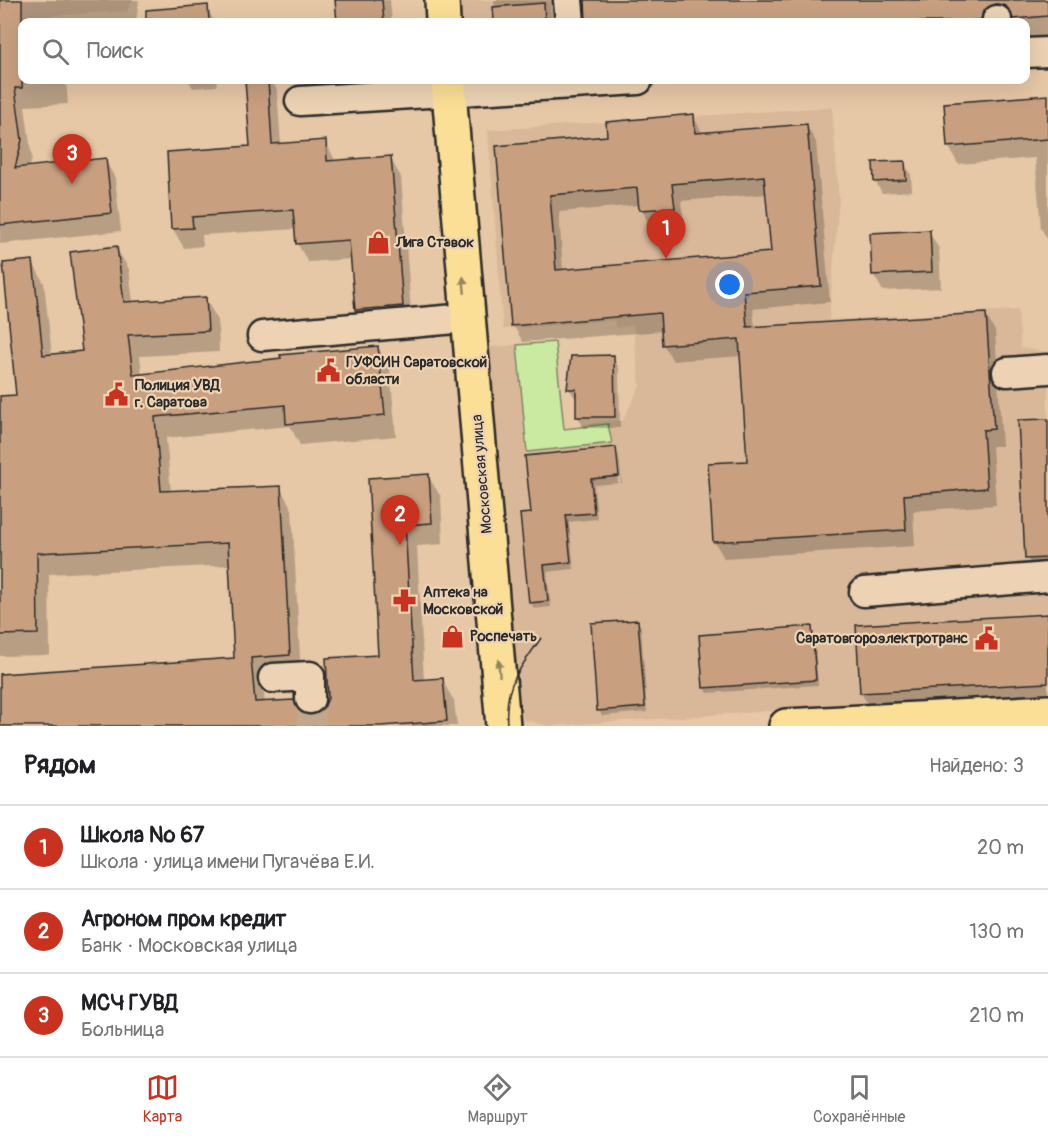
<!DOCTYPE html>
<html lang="ru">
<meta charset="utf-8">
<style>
:root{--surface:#fff;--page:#f6f6f6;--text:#202124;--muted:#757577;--line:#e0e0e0;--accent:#c8321e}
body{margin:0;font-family:Pangolin,sans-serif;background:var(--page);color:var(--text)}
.you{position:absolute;left:730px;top:285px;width:21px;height:21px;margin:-15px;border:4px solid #fff;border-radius:50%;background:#1a73e8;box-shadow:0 0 0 9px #1a73e833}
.badge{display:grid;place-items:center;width:39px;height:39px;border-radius:50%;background:var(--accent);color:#fff;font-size:20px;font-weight:700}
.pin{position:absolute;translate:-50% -50px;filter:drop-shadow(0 2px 3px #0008)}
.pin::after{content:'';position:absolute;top:32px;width:21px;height:18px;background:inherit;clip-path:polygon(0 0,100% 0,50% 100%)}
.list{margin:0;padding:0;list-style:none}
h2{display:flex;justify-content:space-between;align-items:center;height:78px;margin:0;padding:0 24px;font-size:26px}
h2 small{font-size:20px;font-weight:400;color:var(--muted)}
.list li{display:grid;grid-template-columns:39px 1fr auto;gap:18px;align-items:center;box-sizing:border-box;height:84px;padding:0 24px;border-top:2px solid var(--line)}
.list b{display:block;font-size:22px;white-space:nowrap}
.list p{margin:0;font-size:20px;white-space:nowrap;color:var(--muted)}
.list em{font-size:20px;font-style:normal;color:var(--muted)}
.icon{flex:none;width:33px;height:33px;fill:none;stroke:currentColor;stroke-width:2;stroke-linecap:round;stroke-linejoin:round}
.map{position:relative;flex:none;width:1048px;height:726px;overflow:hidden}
.search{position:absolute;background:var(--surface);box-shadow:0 6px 24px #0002;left:18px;right:18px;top:18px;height:66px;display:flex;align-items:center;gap:15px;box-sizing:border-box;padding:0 21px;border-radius:12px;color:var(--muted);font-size:22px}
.sheet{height:330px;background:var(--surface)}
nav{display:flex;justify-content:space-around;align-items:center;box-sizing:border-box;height:84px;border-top:2px solid var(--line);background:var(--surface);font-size:16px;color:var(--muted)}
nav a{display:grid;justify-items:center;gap:3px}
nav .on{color:var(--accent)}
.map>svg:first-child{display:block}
</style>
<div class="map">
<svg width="1048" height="726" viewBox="0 0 1048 726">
<rect width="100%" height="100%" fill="#e6c7a6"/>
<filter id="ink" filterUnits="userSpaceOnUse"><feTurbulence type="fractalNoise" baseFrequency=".0167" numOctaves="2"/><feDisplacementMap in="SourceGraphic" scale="12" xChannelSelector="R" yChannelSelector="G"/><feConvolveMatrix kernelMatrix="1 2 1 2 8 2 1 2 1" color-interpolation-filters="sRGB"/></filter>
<g filter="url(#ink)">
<path fill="#d9b899" d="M0,0h133l-6,11 -127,8z
M456,0h93l2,22h-93z
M832,107l7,92 -10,121 189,-10 3,38 27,4v340l-498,34 -26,-6 -6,-13 -30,-360 59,-4 5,97 27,-3 3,-13 41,-4 17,-34 -7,-60 -18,2 -1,-8 -111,9 -15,-199z"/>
<path fill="#cae9a1" stroke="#7a8a66" stroke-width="1.5" d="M555,342l9,87 44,-5 4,19 -85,9 -10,-107z"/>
<path fill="#0003" fill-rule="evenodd" d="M0,0h139l-3,22h-114v58h44l2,24 -43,2 7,53 -3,9 76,-8 10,18 6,53 -121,13z
M337,0h53l2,22h-54z
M494,0h80l-17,22h-61z
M586,0h462v44l-18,1 -4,-8v-15h-439z
M207,6l7,16h-49l-2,-12z
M188,80h29v6l-24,2z
M247,80h73l-47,3 4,7 4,55 44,-4 11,21 54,-4 11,19 11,148 -45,3 -11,-18 -4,-51 -44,3 -11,-19 -1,-14 -94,6 1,11 -19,2 -11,-19 -4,-76 83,-5z
M1048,97v143l-7,-12 -6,-70 -77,6 -9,-17z
M693,116l10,18 103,-9 10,17 14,160 -77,7 2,20 230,-15 10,17 7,115h-10l4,59 -83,6 2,35 -191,12 -10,-17 34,-79 -7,-106 -68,5 -10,-17 -1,-13 -139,11 -10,-17 -15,-178 111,-9zM767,194l5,60 -209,17 -4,-59 81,-7 10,22 34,-3 -3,-23z
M904,163l7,11 1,17 -30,2 -7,-12z
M929,232l10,17 2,39 -58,3 -10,-17z
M116,248l13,21 4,34 72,-4 13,21 1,32 -79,4 2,19 236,-28 12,22 6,67 -96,9 -10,-19 -124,12 5,54 109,-4 12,21 9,167 -39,3 3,24 46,14 14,-8 55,-52 -10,-178 58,-3 13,21 2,47 -26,2 7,135 18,-1 12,21 3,25h-457v-51l235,-16 -4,-94 -182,9 1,81 -50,1v-258l18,-2 14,-135 12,22 8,73 32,-3z
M613,357l6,11 1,60h-36l-6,-11 -1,-17 -8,-11z
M1048,420v156h-11l-10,-18z
M615,449l3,5h-3l3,29 -24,2 3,34 -28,3 5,47 -27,3 4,35 -17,2 -3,-7 2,-88z
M618,454l1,1 3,28h-1z
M1048,616v85l-176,10 -11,-18z
M638,622l3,5 6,85 -45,4 -3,-6z
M811,628l3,5 4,52 -110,8 -3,-5 -4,-52z"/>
<path fill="#c8a080" stroke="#2b2b2b" stroke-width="1.5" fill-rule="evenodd" d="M0,0h22v88h-7l7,52 -7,28 91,-10 6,55 -112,12z
M335,0h47l2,22h-47z
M585,0h463v16l-35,3 -7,-13 -10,-2 -13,7 -2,9 -34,2h-361z
M544,3l1,19h-51l-1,-15z
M208,5l1,17h-63v-12z
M245,80h23l4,64 54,-4 1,21 64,-5 12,150 -48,4 -6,-70 -53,4 -3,-34 -101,7 1,11 -22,1 -4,-77 83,-6z
M1048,95v44l-101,8 -3,-44z
M694,114l1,19 112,-9 14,162 -77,6 3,35 239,-14 8,116 -11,1 4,58 -83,7 2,35 -193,12 -5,-79 39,-2 -8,-122 -77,6 -2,-32 -149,13 -15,-180 111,-10 -1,-14zM764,176l7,76 -215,18 -6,-75 87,-7 2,22 36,-2 -3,-24z
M905,161l1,19 -32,2 -1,-20z
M930,230l2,42 -60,3 -2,-42z
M117,246l7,56 82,-5 2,34 -80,4 5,40 148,-17 -1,-3 98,-9 7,69 -99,9 -1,-19 -130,12 6,74 120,-5 9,169 -39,3 4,44 39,-2 7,13 10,2 13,-7 4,-10 -2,-40 52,-3 -10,-177 61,-4 3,49 -27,2 9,155 29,-2 4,43 -66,5h-381v-52l234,-16 -6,-115 -191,10 1,81 -38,1v-239l16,-1 -13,-132 30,-3 10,95 39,-4 -12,-99z
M614,355l1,62h-39v-28h-9l4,-33z
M1048,419v139l-23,1 -7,-139z
M616,447l3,29 -28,3 3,34 -28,2 5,47 -27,3 4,36 -19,2 -9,-89 11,-1 -6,-57z
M1048,614v69l-188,10 -4,-68z
M638,620l7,87 -48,4 -6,-88z
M812,626l4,54 -113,8 -4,-53z"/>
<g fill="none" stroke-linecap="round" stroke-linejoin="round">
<path stroke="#c1a88d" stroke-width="28" stroke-dasharray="28 14" stroke-linecap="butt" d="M310,699l2,27"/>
<defs>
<path id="minor" d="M568,0l2,22
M997,20v2
M1026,53l22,-1
M300,101l338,-21
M262,336l205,-18
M1007,372l41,-3
M864,592l184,-15
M273,678l37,-2v23"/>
<path id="major" d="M442,0l1,22
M448,80l55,646
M786,726l262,-14"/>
</defs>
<use href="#minor" stroke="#2b2b2b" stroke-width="33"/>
<use href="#major" stroke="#2b2b2b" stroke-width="38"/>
<use href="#minor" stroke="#edd3b4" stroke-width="28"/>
<use href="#major" stroke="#fbdf96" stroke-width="33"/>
<path stroke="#2b2b2b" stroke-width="1.5" d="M507,726c-3,-43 12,-55 34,-88"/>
</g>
<defs><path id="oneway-solid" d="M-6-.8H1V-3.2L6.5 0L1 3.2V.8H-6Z" transform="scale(1.5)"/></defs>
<g fill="#938560">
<use href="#oneway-solid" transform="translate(464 285) rotate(-95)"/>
<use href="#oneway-solid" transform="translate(499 668) rotate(-94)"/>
</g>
</g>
<defs>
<symbol id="shop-bare" viewBox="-9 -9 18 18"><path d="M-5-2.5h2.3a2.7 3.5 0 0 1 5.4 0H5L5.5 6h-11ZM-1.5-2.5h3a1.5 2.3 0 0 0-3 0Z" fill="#c8321e" stroke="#edd3b4" stroke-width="2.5" paint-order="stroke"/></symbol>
<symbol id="civic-bare" viewBox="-9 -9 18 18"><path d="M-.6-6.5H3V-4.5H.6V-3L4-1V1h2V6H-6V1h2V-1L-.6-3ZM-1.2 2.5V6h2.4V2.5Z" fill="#c8321e" stroke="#edd3b4" stroke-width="2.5" paint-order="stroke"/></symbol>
<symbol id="pharmacy-bare" viewBox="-9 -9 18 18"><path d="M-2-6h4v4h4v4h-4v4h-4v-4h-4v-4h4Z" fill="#c8321e" stroke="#edd3b4" stroke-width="2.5" paint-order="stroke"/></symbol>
</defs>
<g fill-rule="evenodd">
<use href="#shop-bare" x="362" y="226" width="33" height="33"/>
<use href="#civic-bare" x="312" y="354" width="33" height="33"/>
<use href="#civic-bare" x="100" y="378" width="33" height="33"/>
<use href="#pharmacy-bare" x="388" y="584" width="33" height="33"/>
<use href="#shop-bare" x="436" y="620" width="33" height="33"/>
<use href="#civic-bare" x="970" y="622" width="33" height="33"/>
</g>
<g text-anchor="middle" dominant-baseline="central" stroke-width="4.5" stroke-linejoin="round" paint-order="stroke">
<g font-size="15" font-weight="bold" fill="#2b2b2b" stroke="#edd3b4" text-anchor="start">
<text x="396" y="242">Лига Ставок</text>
<text x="346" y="362">ГУФСИН Саратовской<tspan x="346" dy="17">области</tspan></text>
<text x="135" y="385">Полиция УВД<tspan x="135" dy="17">г. Саратова</tspan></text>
<text x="423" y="592">Аптека на<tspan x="423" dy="17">Московской</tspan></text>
<text x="470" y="636">Роспечать</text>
<text x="968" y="638" text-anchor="end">Саратовгороэлектротранс</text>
</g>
<g font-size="15" fill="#2b2b2b" stroke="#edd3b4">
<text transform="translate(482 474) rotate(-95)">Московская улица</text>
</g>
</g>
</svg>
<div class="you"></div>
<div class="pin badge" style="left:666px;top:259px">1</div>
<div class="pin badge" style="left:400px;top:545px">2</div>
<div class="pin badge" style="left:72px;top:184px">3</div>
<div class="search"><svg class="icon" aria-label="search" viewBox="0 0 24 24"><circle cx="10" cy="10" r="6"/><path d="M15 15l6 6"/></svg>Поиск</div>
</div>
<section class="sheet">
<h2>Рядом<small>Найдено: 3</small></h2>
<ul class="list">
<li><span class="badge">1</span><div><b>Школа № 67</b><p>Школа · улица имени Пугачёва Е.И.</p></div><em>20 m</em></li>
<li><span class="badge">2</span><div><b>Агроном пром кредит</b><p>Банк · Московская улица</p></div><em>130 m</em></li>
<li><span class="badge">3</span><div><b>МСЧ ГУВД</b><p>Больница</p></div><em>210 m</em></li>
</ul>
</section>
<nav>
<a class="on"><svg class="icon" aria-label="map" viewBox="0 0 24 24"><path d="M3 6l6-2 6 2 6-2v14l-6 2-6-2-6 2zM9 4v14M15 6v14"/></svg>Карта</a>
<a><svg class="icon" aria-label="directions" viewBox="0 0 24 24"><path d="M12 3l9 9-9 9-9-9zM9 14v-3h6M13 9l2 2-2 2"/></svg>Маршрут</a>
<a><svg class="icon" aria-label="saved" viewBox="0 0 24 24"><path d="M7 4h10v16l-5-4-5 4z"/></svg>Сохранённые</a>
</nav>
